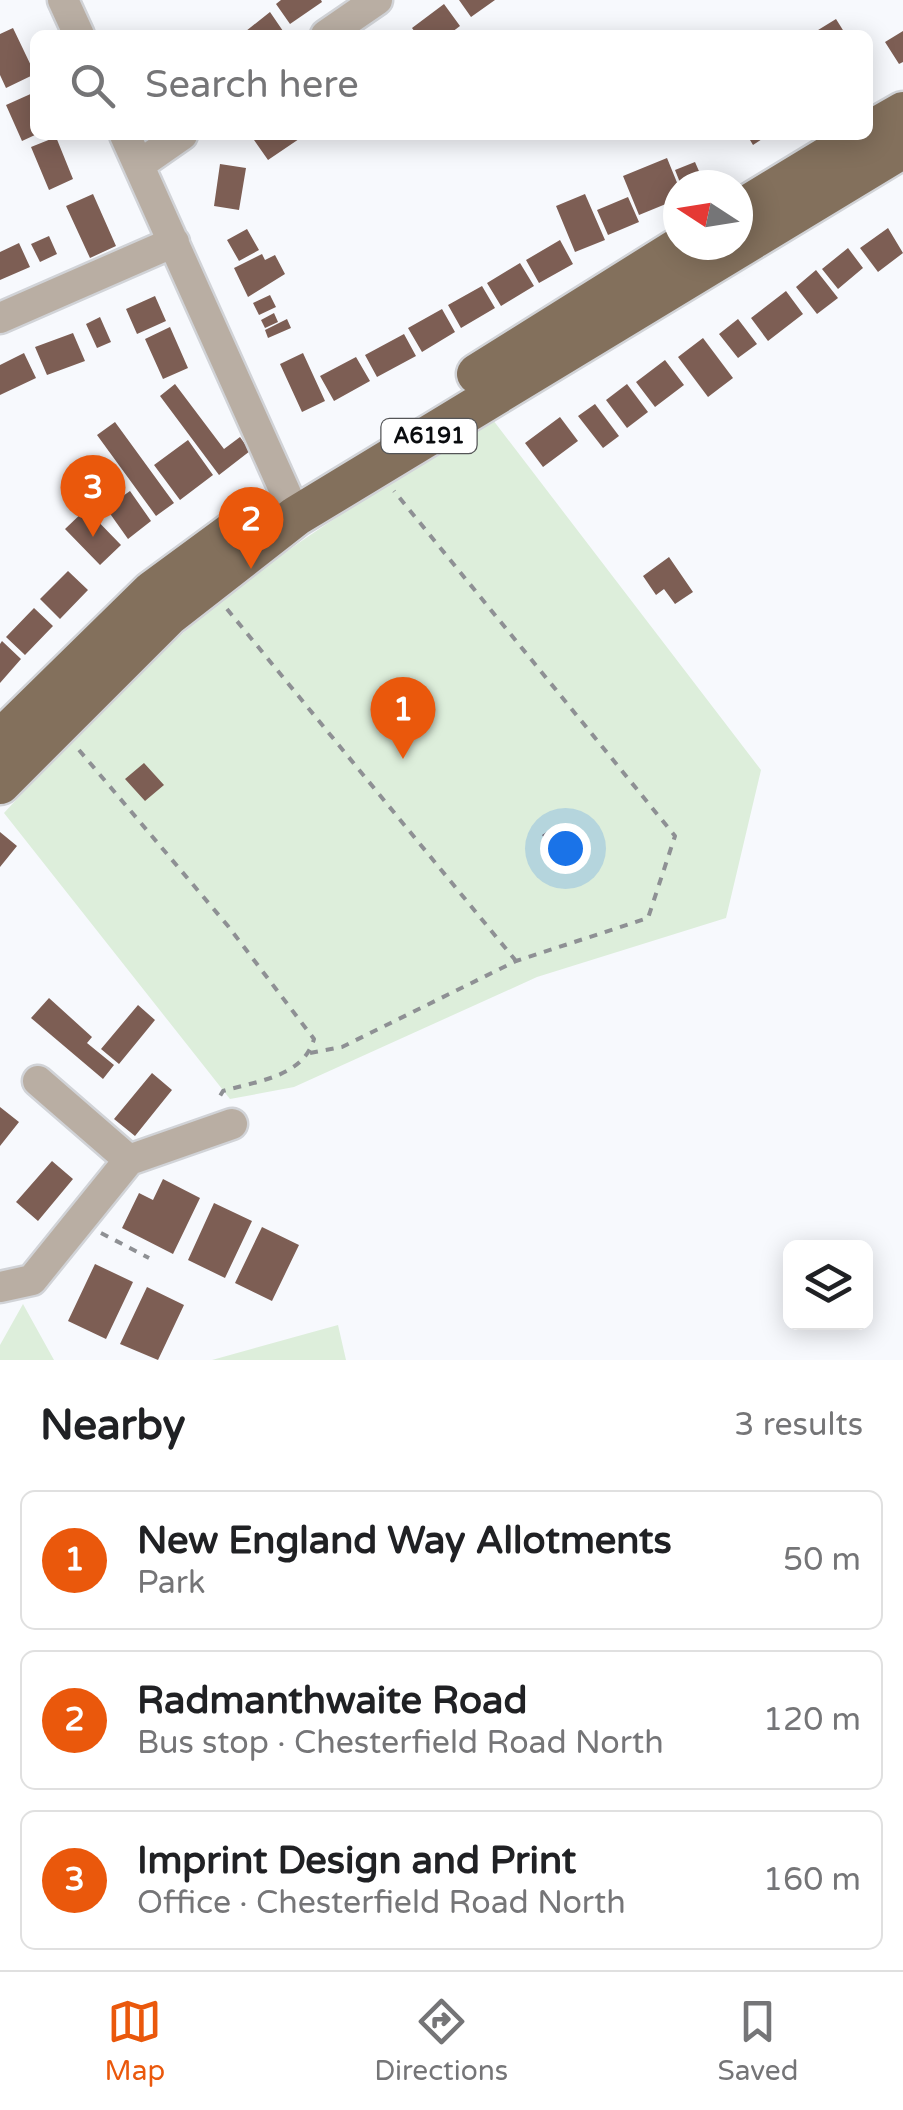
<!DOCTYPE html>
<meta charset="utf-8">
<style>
:root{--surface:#fff;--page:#f6f6f6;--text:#202124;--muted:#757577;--line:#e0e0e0;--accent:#ea580c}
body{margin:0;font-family:"Varela Round",sans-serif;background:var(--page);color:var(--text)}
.controls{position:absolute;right:30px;bottom:30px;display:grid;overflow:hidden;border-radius:15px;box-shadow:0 5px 25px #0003}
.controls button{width:90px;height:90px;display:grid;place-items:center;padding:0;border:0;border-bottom:2px solid var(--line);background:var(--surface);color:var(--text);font:50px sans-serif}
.compass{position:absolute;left:663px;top:170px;width:90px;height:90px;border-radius:50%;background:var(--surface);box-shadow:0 5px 25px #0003;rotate:282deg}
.you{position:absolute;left:565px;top:848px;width:35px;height:35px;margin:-25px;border:8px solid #fff;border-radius:50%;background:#1a73e8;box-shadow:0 0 0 15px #1a73e833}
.badge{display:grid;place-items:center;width:65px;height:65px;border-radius:50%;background:var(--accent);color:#fff;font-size:32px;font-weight:700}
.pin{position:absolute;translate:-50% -82px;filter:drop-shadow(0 2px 5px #0008)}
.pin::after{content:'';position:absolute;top:52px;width:35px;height:30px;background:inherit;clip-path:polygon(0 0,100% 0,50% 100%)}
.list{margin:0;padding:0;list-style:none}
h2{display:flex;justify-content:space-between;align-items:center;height:130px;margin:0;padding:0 40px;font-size:42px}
h2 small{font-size:32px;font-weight:400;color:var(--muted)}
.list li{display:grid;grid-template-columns:65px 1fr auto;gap:30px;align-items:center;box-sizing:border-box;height:140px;margin:0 20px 20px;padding:0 20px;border:2px solid var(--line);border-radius:15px}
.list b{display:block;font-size:38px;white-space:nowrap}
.list p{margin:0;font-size:32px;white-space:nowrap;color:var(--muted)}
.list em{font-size:32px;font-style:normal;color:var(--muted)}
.icon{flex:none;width:55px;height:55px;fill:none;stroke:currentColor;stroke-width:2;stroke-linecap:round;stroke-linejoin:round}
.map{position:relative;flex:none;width:903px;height:1360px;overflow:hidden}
.search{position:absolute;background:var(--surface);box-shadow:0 5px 25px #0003;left:30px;right:30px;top:30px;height:110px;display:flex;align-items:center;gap:25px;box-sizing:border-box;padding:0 35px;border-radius:15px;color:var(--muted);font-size:38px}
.sheet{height:610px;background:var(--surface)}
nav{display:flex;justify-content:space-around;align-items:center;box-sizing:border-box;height:140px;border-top:2px solid var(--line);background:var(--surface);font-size:28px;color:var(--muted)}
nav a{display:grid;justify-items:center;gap:5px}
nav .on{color:var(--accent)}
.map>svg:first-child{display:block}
</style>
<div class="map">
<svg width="903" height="1360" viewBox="0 0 903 1360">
<rect width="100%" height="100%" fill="#f7f9fd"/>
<path fill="#ddeedb" d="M493,420l268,350 -35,148 -189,59 -243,110 -64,12 -226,-286c68,-75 138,-148 217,-212 86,-69 179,-125 272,-181z
M23,1304l31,56h-54v-15z
M338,1325l8,35h-134z"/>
<path fill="#7d5e54" d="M281,0h40l1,2 -32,22 -14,-20z
M459,0h36l-24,17z
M444,4l16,22 -12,9h-31l-5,-7z
M270,12l13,19 -6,4h-36z
M836,19l10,16h-36z
M13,28l22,46 -29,14 -6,-13v-41z
M903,31v31l-4,2 -14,-22z
M35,92v43l-13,6 -16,-36z
M261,135h35l3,4 -31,21 -14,-20z
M747,135h21l-15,10z
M56,137l17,42 -24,11 -18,-43z
M667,158l11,27v14l-39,16 -16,-39z
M695,162l10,23h-24l-6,-15z
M220,164l26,4 -7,42 -25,-4z
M93,194l23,52 -26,12 -24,-52z
M585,194l20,46 -30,12 -19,-46z
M628,197l11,25 -31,13 -11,-25z
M888,228l15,25 -25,19 -18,-24z
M247,229l12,21 -20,11 -12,-21z
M49,236l8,18 -17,8 -9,-18z
M560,240l13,24 -34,19 -13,-23z
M19,243l11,24 -30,13v-28z
M848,248l15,20 -25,21 -16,-20z
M262,254l3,6 10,-5 10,19 -37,23 -14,-29z
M520,263l14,23 -33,20 -14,-23z
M816,270l22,28 -21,16 -21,-27z
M482,286l13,22 -34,20 -13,-23z
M786,291l17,23 -35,27 -17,-23z
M270,295l6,12 -17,8 -6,-12z
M155,296l11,25 -29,13 -11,-25z
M442,309l13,23 -33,20 -14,-24z
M274,313l4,9 -13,6 -4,-8z
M100,317l11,25 -14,6 -11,-24z
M287,319l4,9 -23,10 -3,-8z
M738,319l19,25 -19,14 -19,-24z
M170,327l18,41 -25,11 -18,-40z
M73,333l12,28 -38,14 -12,-28z
M404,334l12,22 -39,21 -12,-22z
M703,338l30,40 -25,19 -30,-40z
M24,353l12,25 -36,17v-30z
M303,353l22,48 -23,11 -22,-48z
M356,357l14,24 -36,20 -14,-25z
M665,360l19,25 -29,22 -19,-25z
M175,384l49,65 16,-12 10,14 -31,24 -59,-79z
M627,384l21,28 -21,16 -21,-28z
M595,404l24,32 -16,12 -25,-32z
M560,417l18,24 -35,26 -18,-24z
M115,422l59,81 -18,13 -59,-81z
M188,440l25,35 -33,25 -26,-35z
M130,491l21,30 -23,18 -22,-31z
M86,509l35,36 -21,20 -35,-36z
M669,557l24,35 -18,12 -11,-15 -8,6 -13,-19z
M68,571l20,19 -28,29 -20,-20z
M34,608l19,18 -28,29 -19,-18z
M2,641l19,18 -21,24v-39z
M144,763l20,22 -19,16 -20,-22z
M559,824l20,28 -18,12 -19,-29z
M0,832l17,14 -17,21z
M49,998l43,39 -5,6 27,22 -11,14 -72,-61z
M138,1005l17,15 -36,44 -18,-15z
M152,1073l20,17 -37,46 -21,-17z
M0,1107l19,15 -19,24z
M52,1161l21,18 -35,42 -22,-19z
M163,1179l37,19 -27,56 -51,-26 17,-35 14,7z
M214,1203l38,18 -27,57 -37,-18z
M262,1227l37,18 -27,56 -37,-18z
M95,1264l38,18 -27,57 -38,-18z
M147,1287l37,18 -26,55 -38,-16z"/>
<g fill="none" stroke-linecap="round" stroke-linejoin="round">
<defs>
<path id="minor" d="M63,0l16,35
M326,35l51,-35
M125,135l171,381
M139,165l43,-30
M0,318l174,-76
M38,1081l91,79
M0,1287l32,-7 97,-120 103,-36"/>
<path id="major" d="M868,132l35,-20
M738,211l125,-76
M477,374l206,-129
M0,740l152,-149 87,-64
M0,784l168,-168 128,-100 607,-368"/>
</defs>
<use href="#minor" stroke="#d1d3d7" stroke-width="35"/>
<use href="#major" stroke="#d1d3d7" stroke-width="45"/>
<path stroke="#8e9094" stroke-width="4" stroke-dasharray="8 8" stroke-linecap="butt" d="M227,609l289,352
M79,750l149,176 86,113c-11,38 -57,42 -91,52l-6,10
M310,1053l32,-6 174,-86 132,-43 27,-82 -281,-345
M101,1233l48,25"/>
<use href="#minor" stroke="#b9aea3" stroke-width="30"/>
<use href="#major" stroke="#83705c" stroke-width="40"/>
</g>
<g text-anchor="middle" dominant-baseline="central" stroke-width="9" stroke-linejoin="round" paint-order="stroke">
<rect fill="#fff" stroke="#545557" stroke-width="2.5" x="381.5" y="419" width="95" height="34" rx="8"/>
<g font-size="22" font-weight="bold" fill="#0a0c0f">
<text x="429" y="436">A6191</text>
</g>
</g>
</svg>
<div class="controls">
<button><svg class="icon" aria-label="layers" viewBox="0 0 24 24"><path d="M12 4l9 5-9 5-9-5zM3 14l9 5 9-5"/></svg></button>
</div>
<svg class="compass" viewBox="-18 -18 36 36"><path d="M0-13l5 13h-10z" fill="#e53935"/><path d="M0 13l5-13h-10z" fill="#757577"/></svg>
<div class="you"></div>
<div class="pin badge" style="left:403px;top:759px">1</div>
<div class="pin badge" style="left:251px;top:569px">2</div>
<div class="pin badge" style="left:93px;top:537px">3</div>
<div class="search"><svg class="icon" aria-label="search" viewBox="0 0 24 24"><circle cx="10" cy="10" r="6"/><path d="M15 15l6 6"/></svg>Search here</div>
</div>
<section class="sheet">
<h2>Nearby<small>3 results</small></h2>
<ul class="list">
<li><span class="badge">1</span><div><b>New England Way Allotments</b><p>Park</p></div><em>50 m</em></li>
<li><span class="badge">2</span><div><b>Radmanthwaite Road</b><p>Bus stop · Chesterfield Road North</p></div><em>120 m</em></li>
<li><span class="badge">3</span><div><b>Imprint Design and Print</b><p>Office · Chesterfield Road North</p></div><em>160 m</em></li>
</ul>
</section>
<nav>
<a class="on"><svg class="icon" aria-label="map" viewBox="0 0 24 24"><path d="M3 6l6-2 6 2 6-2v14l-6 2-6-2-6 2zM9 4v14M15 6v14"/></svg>Map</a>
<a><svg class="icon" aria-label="directions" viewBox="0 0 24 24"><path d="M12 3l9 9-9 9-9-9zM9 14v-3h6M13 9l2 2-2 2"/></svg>Directions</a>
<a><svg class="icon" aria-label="saved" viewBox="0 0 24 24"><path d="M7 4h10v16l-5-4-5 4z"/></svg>Saved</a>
</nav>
